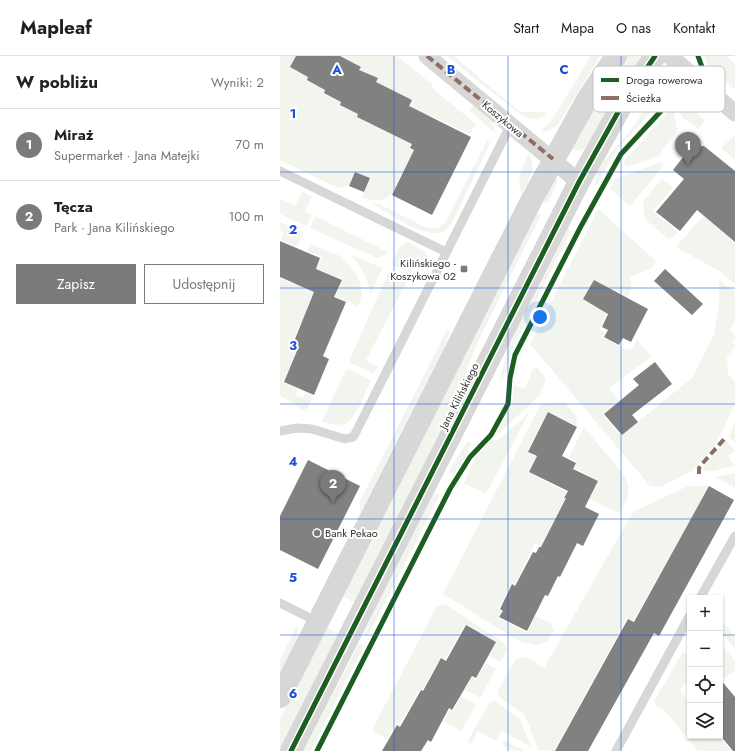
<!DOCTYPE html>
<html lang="pl">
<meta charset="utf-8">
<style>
:root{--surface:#fff;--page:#f2f2f2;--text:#222;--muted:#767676;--line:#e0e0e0;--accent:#7a7a7a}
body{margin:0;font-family:Jost,sans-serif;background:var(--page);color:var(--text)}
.controls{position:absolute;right:12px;bottom:12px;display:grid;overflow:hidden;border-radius:0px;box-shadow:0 1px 3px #0004}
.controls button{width:36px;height:36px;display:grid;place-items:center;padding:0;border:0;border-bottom:1px solid var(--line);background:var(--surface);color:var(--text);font:20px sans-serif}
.you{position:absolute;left:260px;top:261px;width:14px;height:14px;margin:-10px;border:3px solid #fff;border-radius:50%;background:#1a73e8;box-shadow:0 0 0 6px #1a73e833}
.badge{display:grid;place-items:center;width:26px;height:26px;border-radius:50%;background:var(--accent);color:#fff;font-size:13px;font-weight:700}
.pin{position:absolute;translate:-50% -33px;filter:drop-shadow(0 1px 2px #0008)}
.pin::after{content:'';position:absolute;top:21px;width:14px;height:12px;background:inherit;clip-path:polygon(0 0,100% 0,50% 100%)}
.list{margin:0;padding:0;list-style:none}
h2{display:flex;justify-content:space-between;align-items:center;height:52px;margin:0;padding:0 16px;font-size:17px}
h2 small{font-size:13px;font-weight:400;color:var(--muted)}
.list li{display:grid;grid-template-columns:26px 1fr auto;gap:12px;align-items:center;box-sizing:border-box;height:72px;padding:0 16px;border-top:1px solid var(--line)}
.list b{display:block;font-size:15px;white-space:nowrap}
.list p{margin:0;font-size:13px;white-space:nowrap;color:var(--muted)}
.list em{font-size:13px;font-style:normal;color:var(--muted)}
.actions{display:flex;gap:8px;padding:12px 16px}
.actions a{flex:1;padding:9px 0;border:1px solid var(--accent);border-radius:0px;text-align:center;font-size:14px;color:var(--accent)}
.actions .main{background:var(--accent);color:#fff}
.icon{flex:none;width:22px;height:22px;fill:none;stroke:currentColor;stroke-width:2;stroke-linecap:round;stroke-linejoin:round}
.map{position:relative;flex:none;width:455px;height:695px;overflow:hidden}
header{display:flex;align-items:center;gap:24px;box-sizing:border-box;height:56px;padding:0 20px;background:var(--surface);border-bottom:1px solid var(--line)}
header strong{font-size:19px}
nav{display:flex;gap:22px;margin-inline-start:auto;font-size:14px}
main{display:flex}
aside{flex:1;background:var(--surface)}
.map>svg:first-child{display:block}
</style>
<header>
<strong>Mapleaf</strong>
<nav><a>Start</a><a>Mapa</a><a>O nas</a><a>Kontakt</a></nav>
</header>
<main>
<aside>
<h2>W pobliżu<small>Wyniki: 2</small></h2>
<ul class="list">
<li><span class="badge">1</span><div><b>Miraż</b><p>Supermarket · Jana Matejki</p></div><em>70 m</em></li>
<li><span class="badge">2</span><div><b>Tęcza</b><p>Park · Jana Kilińskiego</p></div><em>100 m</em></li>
</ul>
<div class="actions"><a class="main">Zapisz</a><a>Udostępnij</a></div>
</aside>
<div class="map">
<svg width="455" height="695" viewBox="0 0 455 695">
<rect width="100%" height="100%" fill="#fff"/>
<path fill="#f1f5ed" d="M0,0h117l36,29 -46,95 45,-92 44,36 -6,10 -40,-19 -11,23 -5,-1 -5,11 4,3 -22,44c-10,8 -17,5 -29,3l8,-20 -15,-7 -6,14 -11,3 -58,-28z
M167,0h7l66,56h26l-3,5 -6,2 -13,-2 -36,-28z
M311,0h9l-41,67c-5,5 -10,9 -18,8l11,-11z
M347,0h16l-53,86c-4,5 -8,9 -14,9l-4,-3 2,-5 38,-64z
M425,0h22l8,9v25l-29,-28z
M398,26l-57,63 -8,11 -17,31c-7,-17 29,-48 38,-61 8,-11 15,-27 24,-36 6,-6 12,-7 20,-8z
M414,35l10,9 -9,12 10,9 -7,8 -16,-12c-3,-17 -1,-17 12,-26z
M194,49c10,8 21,14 21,28l-25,-22z
M393,50l3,21 3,2 -21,27 -29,10h-4l-1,-5z
M455,79v25l-14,-12z
M207,85l3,2 -38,80c-5,7 -10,11 -18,10 -17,0 -47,-21 -62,-29h7l46,23c9,2 13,2 20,-4z
M249,98c8,13 0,26 -7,39 -7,-12 1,-28 7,-39z
M381,106l3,3 -34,41 -20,-17 5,-10z
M275,121l3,2 -2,7 -9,18 -4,-3z
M382,123l11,9 -20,23 25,21 -6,6 -4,1 -23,-20 -2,-18z
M22,136l10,5 -7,14 7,4 -5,11 -27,-12v-15l15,7z
M318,153l58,52 -5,8 -21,8c3,7 1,13 -2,20l-10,-5 -19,37 6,4 -2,4 23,13 6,-2 5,-8 15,16 -43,32 10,13 -16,13 18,22 72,-59 21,-43 5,-30v-24l16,12v30l-6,8 6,5v4l-3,3 3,3v2l-8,9 1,18 7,8v22l-20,42 -23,25 -32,16 -10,-1 -120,-142z
M257,157l4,2 -61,122 -33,81 -93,184 -11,-6z
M35,160l73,36 -1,2 -10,4 -67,-30z
M423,160l32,27v41l-16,-13 -43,-24z
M0,166l23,10 -6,15 -16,-7 3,-7 -4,-2z
M288,173l3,2 -61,122 -2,14 -5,11 -2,-1 6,-27z
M128,186c10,6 25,12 22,25l-12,-6 -7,12 -20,-9 8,-16z
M30,188l30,12 14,15 5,9 3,15 -4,11 -22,-9 7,-18 -26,-10 5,-12 -15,-6z
M72,199l30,13 -11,26c-4,-15 -8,-27 -20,-38z
M109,215l19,8 -42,81 12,7 -4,7 -23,-11 -1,-4z
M0,222l13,6 1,-4 21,9 -8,19 3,2 -7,11h-2l-9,23 6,3 -15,35 15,7 -3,6 8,3 2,-6 8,4 -7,16 -26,-17z
M168,273l2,3 -7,18 -83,163v-12l87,-171z
M257,311l9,12 -6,16 -43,40 -2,-1 15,-29 2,-19 3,-1 10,4 8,-21z
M69,313l22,12c-5,10 -16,40 -26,43 -7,2 -16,-1 -23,-2l23,-51z
M285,346l11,14 1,10 -29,-15 -21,41 9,5 -8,15 38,20 -3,6h2l-24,48 -6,-3 -20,41 -4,-1 -13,26 4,2 -4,7 29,15 8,-17 15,7 4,7 -6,10 -7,4 -7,1 -15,-4 -76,-47 98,-190z
M249,357l-43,81 -22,-11 11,-25 16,-19 6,2z
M455,366v21l-6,-7z
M304,371l39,47c9,14 6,23 -2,37l-5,1 -26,-13 9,-18 -25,-13 3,-6 -8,-5z
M446,384l9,11 -7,5 7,10 -28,6 -5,-3z
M188,385l3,2 -5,13 -13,20 -4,-6z
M455,417v15l-19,-11z
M408,430h21l-76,135 -6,-3 -73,133 -16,-1 -13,-35 -26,-18 -2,-5 19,-33c10,-6 20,5 28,9l89,-156z
M157,437l3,2 -72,141 -4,-3 69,-138z
M165,548l59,39 3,8 -7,11 -11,-6 8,-14 -32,-18 -20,35 -4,-2 -19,33 -2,-1 -21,36 -3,-2 -9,16 -15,-9 65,-124z
M441,564l14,18v11l-15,-18z
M17,570c5,12 -12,35 -17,46v-13z
M47,571l11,6 -58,116v-30z
M79,587l5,3 -53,105h-7z
M440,587l15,18v9l-13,10 -2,-3z
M403,596l7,3v25l-11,10 11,13v33h28l13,15h-33l-33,-40 -9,-5 -2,-5z
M206,607l10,6 -16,29 -15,-8 7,-13 4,3z
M181,640l15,9 -15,26 -18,-10 6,-11 4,1z
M215,645l25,18 11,28 -29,-16 -6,10 -18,-10 -7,13 -4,-2 23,-40z
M224,684l21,11h-10l-13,-6z"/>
<path fill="#818181" d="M16,0h44l21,11 -2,3 19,8 -2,4 36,18 -3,6 62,31 -39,78 -40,-20 22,-45 -4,-2 2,-4 -55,-27 1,-3 -18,-9 1,-3 -17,-9 1,-3 -18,-10 1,-3 -18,-10z
M424,90l31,25v71l-38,-32 -17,21 -24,-19 28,-33 -11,-9 18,-23z
M75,116l15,6 -6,14 -15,-6z
M0,185l40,17 -4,11 26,11 -8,17 12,5 -23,54 6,3 -15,36 -30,-13 15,-36 -6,-2 21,-52 -34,-15z
M385,213l38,35 -11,11 -38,-34z
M314,224l54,29 -17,33 -8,-4 -4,7 -15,-8 4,-7 -6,-3 6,-13 -25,-15z
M375,306l17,22 -40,31 6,7 -16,13 -18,-21 35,-29 -6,-6z
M268,356l29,15 -15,29 14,7 -3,6 25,12 -13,26 14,7 -16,32 -6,-3 -17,34 -2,-1 -10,20 -3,-1 -18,36 -28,-14 4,-6 -3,-2 12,-25 3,2 18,-34 3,1 3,-6h2l25,-49h-2l4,-7 -39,-19 8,-16 -9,-4z
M28,404l52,26 -42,83 -38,-19v-34z
M429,430l25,14 -75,136 -5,-3 -66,118h-33l73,-132 6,3z
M186,569l30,17 -20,36 -4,-2 -20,34 -3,-2 -18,34 -3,-2 -7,11h-39l15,-26 3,2 21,-37 2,1 18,-33 5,3z
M440,623l15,18v54h-2l-13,-16z"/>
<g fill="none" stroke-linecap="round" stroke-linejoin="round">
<path stroke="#d7d7d7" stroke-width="9" d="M0,115l166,81
M0,375l17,-3 15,1 33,10 8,-2 2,-3 156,-310
M420,542l35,-62
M0,547l38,19
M336,695l74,-136"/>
<path stroke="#d7d7d7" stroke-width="17" d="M147,0l152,126
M390,0l65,57"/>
<path stroke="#d7d7d7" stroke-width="22" d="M0,641l251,-496 57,-103 28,-42
M11,695l288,-569 43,-77 33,-49"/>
<path stroke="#8d6e63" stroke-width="4" stroke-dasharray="8 4" stroke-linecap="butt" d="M147,0l126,103
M419,418v-6l3,-4 24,-27"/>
<defs>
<path id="cycleway" d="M11,695l288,-569 43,-77 33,-49
M37,695l133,-262 20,-32 21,-22 17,-31 2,-26 5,-23 65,-127 41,-74 81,-87 -4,-11"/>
</defs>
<use href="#cycleway" stroke="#fff" stroke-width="8"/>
<use href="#cycleway" stroke="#1b5e20" stroke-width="5"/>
</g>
<path fill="none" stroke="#1d4ed8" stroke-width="1" stroke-opacity="0.55" d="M114,0v695M228,0v695M341,0v695M0,116h455M0,232h455M0,348h455M0,463h455M0,579h410M440,579h15"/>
<g fill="#7a7a7a" stroke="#fff" stroke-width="1.5">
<rect x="180" y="209" width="8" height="8" rx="2"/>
<circle cx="37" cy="477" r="4"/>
</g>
<g text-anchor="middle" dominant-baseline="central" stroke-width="4" stroke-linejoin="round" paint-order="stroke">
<g font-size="11" fill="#333" stroke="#fff">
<text transform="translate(223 63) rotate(40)">Koszykowa</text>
<text transform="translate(179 340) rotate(-63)">Jana Kilińskiego</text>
</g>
<g font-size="11" fill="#333" stroke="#fff" text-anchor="end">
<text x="176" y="207">Kilińskiego -<tspan x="176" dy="13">Koszykowa 02</tspan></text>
<text x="45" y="477" text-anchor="start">Bank Pekao</text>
</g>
</g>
<rect x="313" y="10" width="132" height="46" rx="6" fill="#fff" stroke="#c2c2c2" stroke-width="1"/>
<rect x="321" y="22" width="18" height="4" fill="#1b5e20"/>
<rect x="321" y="40" width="18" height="4" fill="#8d6e63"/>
<g font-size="11" fill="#333">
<text x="346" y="28">Droga rowerowa</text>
<text x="346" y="46">Ścieżka</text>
</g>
<g font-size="13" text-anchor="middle" font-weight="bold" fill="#1d4ed8" stroke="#fff" stroke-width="4" stroke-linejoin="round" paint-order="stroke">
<text x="57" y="18">A</text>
<text x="171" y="18">B</text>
<text x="284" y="18">C</text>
<text x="13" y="62">1</text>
<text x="13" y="178">2</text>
<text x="13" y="294">3</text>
<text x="13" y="410">4</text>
<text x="13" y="526">5</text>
<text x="13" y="642">6</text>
</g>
</svg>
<div class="controls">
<button>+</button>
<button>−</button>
<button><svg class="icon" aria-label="locate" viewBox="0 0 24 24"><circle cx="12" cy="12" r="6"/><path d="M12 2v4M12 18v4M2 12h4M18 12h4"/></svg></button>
<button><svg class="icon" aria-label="layers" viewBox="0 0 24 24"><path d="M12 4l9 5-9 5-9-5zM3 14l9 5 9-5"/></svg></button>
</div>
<div class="you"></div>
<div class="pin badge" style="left:408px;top:109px">1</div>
<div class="pin badge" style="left:53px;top:447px">2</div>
</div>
</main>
